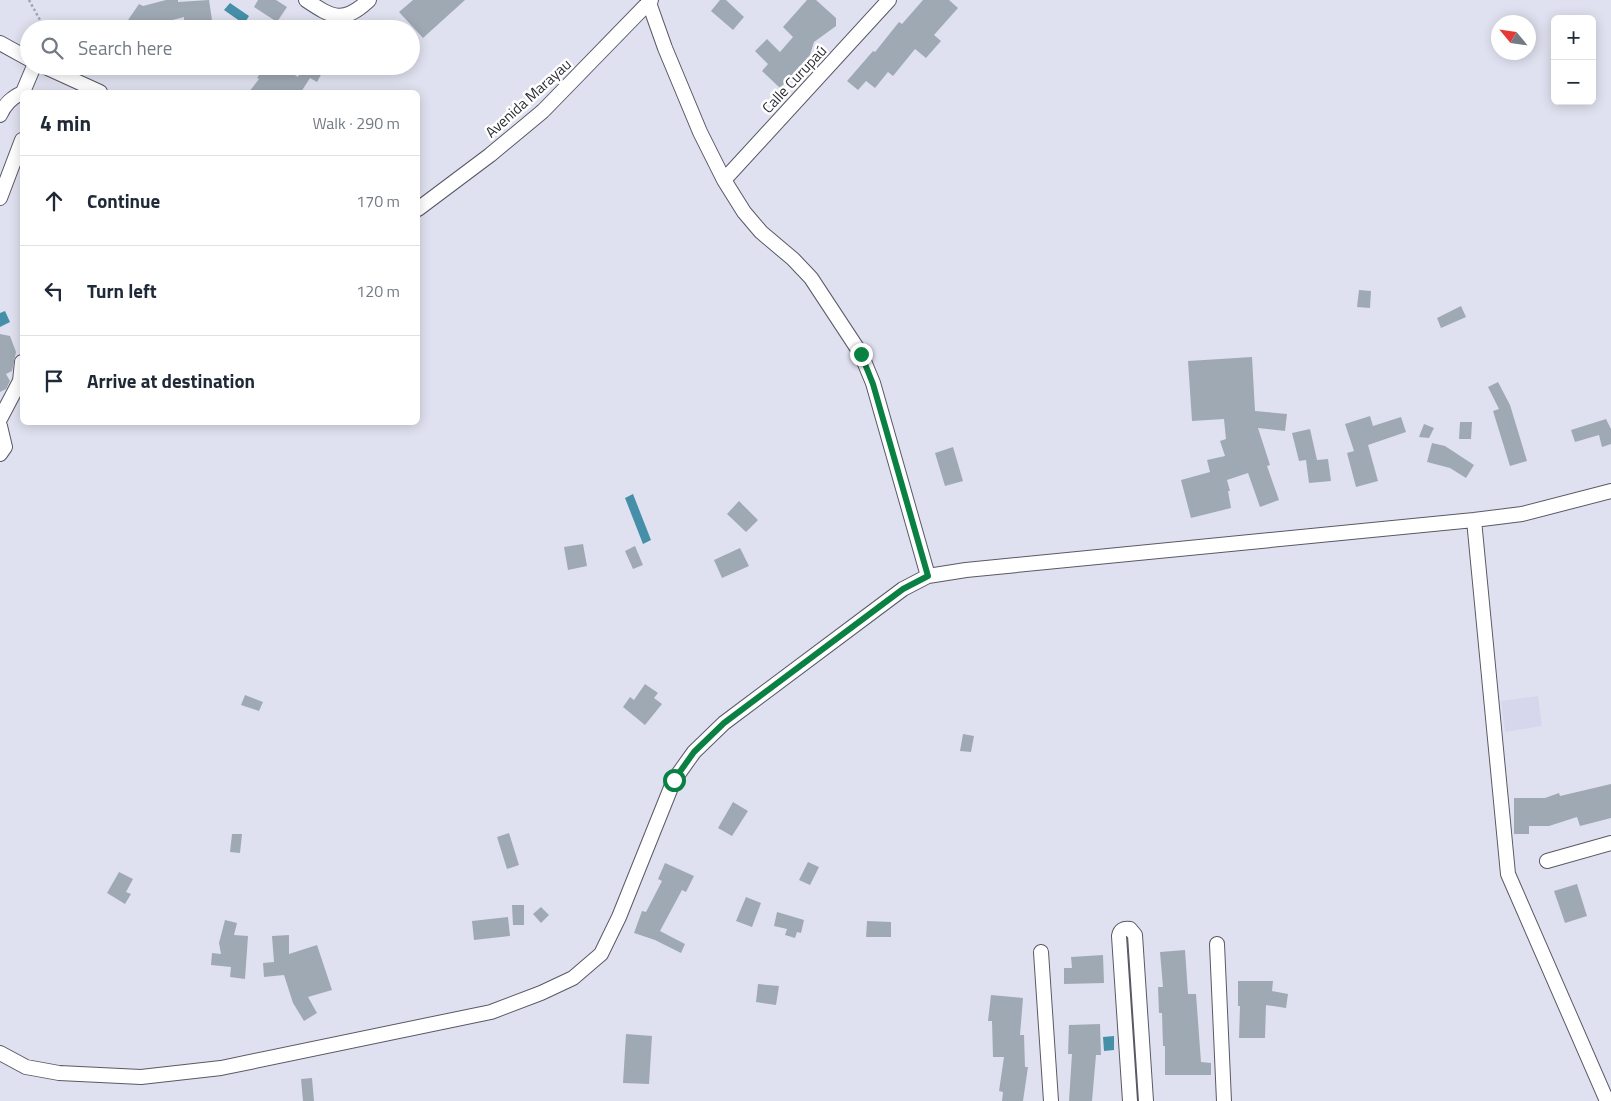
<!DOCTYPE html>
<meta charset="utf-8">
<style>
:root{--surface:#fff;--page:#f2f2f3;--text:#1f2937;--muted:#747a83;--line:#e0e1e3}
body{margin:0;font-family:"Titillium Web",sans-serif;background:var(--page);color:var(--text)}
.controls{position:absolute;right:15px;top:15px;display:grid;overflow:hidden;border-radius:8px;box-shadow:0 2px 12px #0003}
.controls button{width:45px;height:45px;display:grid;place-items:center;padding:0;border:0;border-bottom:1px solid var(--line);background:var(--surface);color:var(--text);font:25px sans-serif}
.compass{position:absolute;left:1491px;top:15px;width:45px;height:45px;border-radius:50%;background:var(--surface);box-shadow:0 2px 12px #0003;rotate:299deg}
.stop{position:absolute;width:15px;height:15px;margin:-11px;border:4px solid #0b8043;border-radius:50%;background:#fff}
.stop.end{background:#0b8043;border-color:#fff;box-shadow:0 1px 5px #0008}
.list{margin:0;padding:0;list-style:none}
h2{display:flex;justify-content:space-between;align-items:center;height:65px;margin:0;padding:0 20px;font-size:21px}
h2 small{font-size:16px;font-weight:400;color:var(--muted)}
.list li{display:grid;grid-template-columns:32px 1fr auto;gap:15px;align-items:center;box-sizing:border-box;height:90px;padding:0 20px;border-top:1px solid var(--line)}
.list b{display:block;font-size:19px;white-space:nowrap}
.list em{font-size:16px;font-style:normal;color:var(--muted)}
.icon{flex:none;width:28px;height:28px;fill:none;stroke:currentColor;stroke-width:2;stroke-linecap:round;stroke-linejoin:round}
.map{position:relative;flex:none;width:1611px;height:1101px;overflow:hidden}
.search{position:absolute;background:var(--surface);box-shadow:0 2px 12px #0003;left:20px;top:20px;width:400px;height:55px;display:flex;align-items:center;gap:12px;box-sizing:border-box;padding:0 18px;border-radius:28px;color:var(--muted);font-size:19px}
.panel{position:absolute;background:var(--surface);box-shadow:0 2px 12px #0003;left:20px;top:90px;width:400px;height:335px;border-radius:8px}
.map>svg:first-child{display:block}
</style>
<div class="map">
<svg width="1611" height="1101" viewBox="0 0 1611 1101">
<rect width="100%" height="100%" fill="#e0e1f0"/>
<path fill="#d6d7ed" d="M1538,696l4,30 -37,6 -4,-31z"/>
<path fill="#4590a8" d="M230,3l19,13 -5,8 -20,-14z
M5,311l5,11 -10,5v-14z
M633,494l18,46 -8,4 -18,-46z
M1114,1036v14l-10,1 -1,-14z"/>
<path fill="#9fa9b4" d="M166,0h12v2l31,-2 3,20 -28,3v-6l-31,8 -3,4h-15l-9,-6 13,-19 4,2z
M258,0h18l11,7 -10,15 -23,-15z
M413,0h52l-42,38 -24,-26z
M720,0h6l18,17 -11,13 -22,-19z
M807,0h9l20,18v8l-22,16 -4,13 -30,33 -18,-17 6,-7 -13,-13 12,-12 13,13 13,-15 -10,-10z
M923,0h26l9,8 -24,27 7,6 -15,17 -11,-9 -22,27 -5,-4 -13,16 -9,-7 -8,9 -11,-9 26,-30 2,1 24,-30 3,2z
M265,66h16l17,11 2,-5 -9,-6h27l-1,2 6,3 -6,11 -7,-4 -9,14h-52l10,-13 -2,-1z
M1359,290l12,1 -1,17 -13,-1z
M1461,306l5,11 -25,11 -4,-10z
M0,334l10,2 6,16 -4,19 -6,3 4,7 -4,8 -6,3z
M1252,357l3,54 32,3 -2,17 -27,-3 12,37 -3,1 12,34 -19,7 -12,-34 -21,7 3,11h-2l3,17 -40,10 -10,-38 29,-8 -3,-12 18,-4 -5,-15 6,-2 -2,-20 -32,2 -4,-60z
M1498,382l12,23 17,56 -17,5 -17,-55 6,-2 -11,-22z
M1370,416l3,10 28,-9 5,15 -38,13 10,36 -22,6 -9,-34 7,-2 -9,-27z
M1606,419l5,10v15l-9,3 -3,-12 -24,7 -4,-12z
M1460,422h12l-1,17h-12z
M1424,424l10,4 -5,10 -10,-1z
M1310,429l7,31 11,-1 3,22 -22,2 -3,-23 -7,1 -7,-28z
M1432,443l13,3 29,19 -8,13 -16,-10 -23,-6z
M953,447l10,34 -18,5 -10,-33z
M739,501l19,19 -12,12 -19,-18z
M583,544l4,22 -19,4 -4,-23z
M635,546l8,19 -10,4 -8,-18z
M740,548l9,18 -27,12 -8,-18z
M645,684l13,9 -4,5 8,6 -17,21 -22,-18 7,-10 4,3z
M245,695l18,7 -4,9 -18,-6z
M963,734l11,2 -3,16 -11,-1z
M1611,784v34l-31,8 -3,-9 -28,9h-20v8h-15v-36h31l14,-5 1,3z
M733,802l15,9 -16,25 -14,-8z
M509,833l10,32 -12,4 -10,-32z
M232,834h10l-2,19 -10,-1z
M808,862l11,5 -9,18 -11,-5z
M665,863l29,13 -8,16 -4,-2 -22,41 25,13 -4,9 -26,-13 -21,-7 8,-22 4,1 16,-31 -4,-2z
M119,872l14,7 -7,13 5,2 -6,10 -18,-11z
M1577,884l10,32 -22,7 -11,-32z
M746,897l15,6 -9,24 -16,-6z
M512,905h12v20h-11z
M541,907l8,8 -8,8 -8,-9z
M777,912l27,8 -3,13 -4,-1 -2,6 -10,-3 2,-6 -13,-3z
M508,917l2,19 -36,4 -2,-19z
M225,920l12,3 -3,12 14,1 -3,43 -15,-2 1,-10 -20,-2 1,-12 9,1 -2,-11z
M867,921l24,1v15h-25z
M289,935v19l28,-9 15,45 -24,7 9,16 -13,8 -11,-18 -9,-28 -20,2 -1,-14 11,-1 -2,-26z
M1185,950l3,44h8l5,68 10,1v12h-46v-29h-2l-1,-33h-3l-1,-26h5l-3,-35z
M1103,955l1,28 -40,1v-16h8l-1,-11z
M1238,981h35l-1,10 16,3 -2,14 -20,-3 -1,33h-26l1,-32h-2z
M758,984l21,2 -3,19 -20,-3z
M991,995l32,3 -3,37h4l1,32h3l-5,34h-21l1,-9 -4,-1 5,-34h-11l-1,-36h-4z
M1100,1024l1,31h-5l-4,46h-23l3,-47h-4l1,-29z
M626,1034l26,2 -3,48 -26,-1z
M312,1078l2,23h-11l-2,-22z"/>
<g fill="none" stroke-linecap="round" stroke-linejoin="round">
<defs>
<path id="minor" d="M306,0c27,18 37,24 63,0
M648,0l17,48 35,84 24,48 20,32 17,20 32,27 18,19 50,76 12,29 55,193
M0,43l29,16
M43,66l57,26
M23,92l11,-26
M0,115c5,-11 11,-17 22,-22
M724,180l165,-180
M0,198l22,-58
M418,209l72,-54 53,-44 108,-111
M0,419l20,-38 2,-19
M0,426l5,21 -5,7
M1474,520l34,354 99,227
M1547,861l64,-18
M1217,944l7,157
M1041,952l10,149
M0,1053l26,14 33,6 82,4 80,-9 270,-56 50,-19 32,-15 28,-24 18,-37 55,-137 20,-28 30,-29 179,-134 25,-13 38,-6 508,-50 48,-6 89,-23
M1130,1101l-11,-165c1,-6 5,-8 11,-7l5,6 11,166"/>
</defs>
<use href="#minor" stroke="#585965" stroke-width="16"/>
<path stroke="#a3a4af" stroke-width="2.5" stroke-dasharray="2.5 2.5" stroke-linecap="butt" d="M29,0l16,29"/>
<use href="#minor" stroke="#fff" stroke-width="14"/>
</g>
<g fill="none" stroke-linecap="round" stroke-linejoin="round">
<path stroke="#0b8043" stroke-width="6" d="M674,780l20,-28 30,-29 179,-134 25,-13 -55,-192 -12,-30"/>
</g>
<g text-anchor="middle" dominant-baseline="central" stroke-width="5" stroke-linejoin="round" paint-order="stroke">
<g font-size="15" fill="#2b2c31" stroke="#fff">
<text transform="translate(794 79) rotate(-47)">Calle Curupaú</text>
<text transform="translate(528 98) rotate(-42)">Avenida Marayau</text>
</g>
</g>
</svg>
<div class="controls">
<button>+</button>
<button>−</button>
</div>
<svg class="compass" viewBox="-18 -18 36 36"><path d="M0-13l5 13h-10z" fill="#e53935"/><path d="M0 13l5-13h-10z" fill="#747a83"/></svg>
<div class="stop" style="left:674px;top:780px"></div>
<div class="stop end" style="left:861px;top:354px"></div>
<div class="search"><svg class="icon" aria-label="search" viewBox="0 0 24 24"><circle cx="10" cy="10" r="6"/><path d="M15 15l6 6"/></svg>Search here</div>
<section class="panel">
<h2>4 min<small>Walk · 290 m</small></h2>
<ul class="list">
<li><svg class="icon" aria-label="ahead" viewBox="0 0 24 24"><path d="M12 20V5M6 11l6-6 6 6"/></svg><div><b>Continue</b></div><em>170 m</em></li>
<li><svg class="icon" aria-label="left" viewBox="0 0 24 24"><path d="M17 20v-9H6M10 6l-5 5 5 5"/></svg><div><b>Turn left</b></div><em>120 m</em></li>
<li><svg class="icon" aria-label="arrive" viewBox="0 0 24 24"><path d="M6 21V4h12l-3 4 3 4H6"/></svg><div><b>Arrive at destination</b></div></li>
</ul>
</section>
</div>
